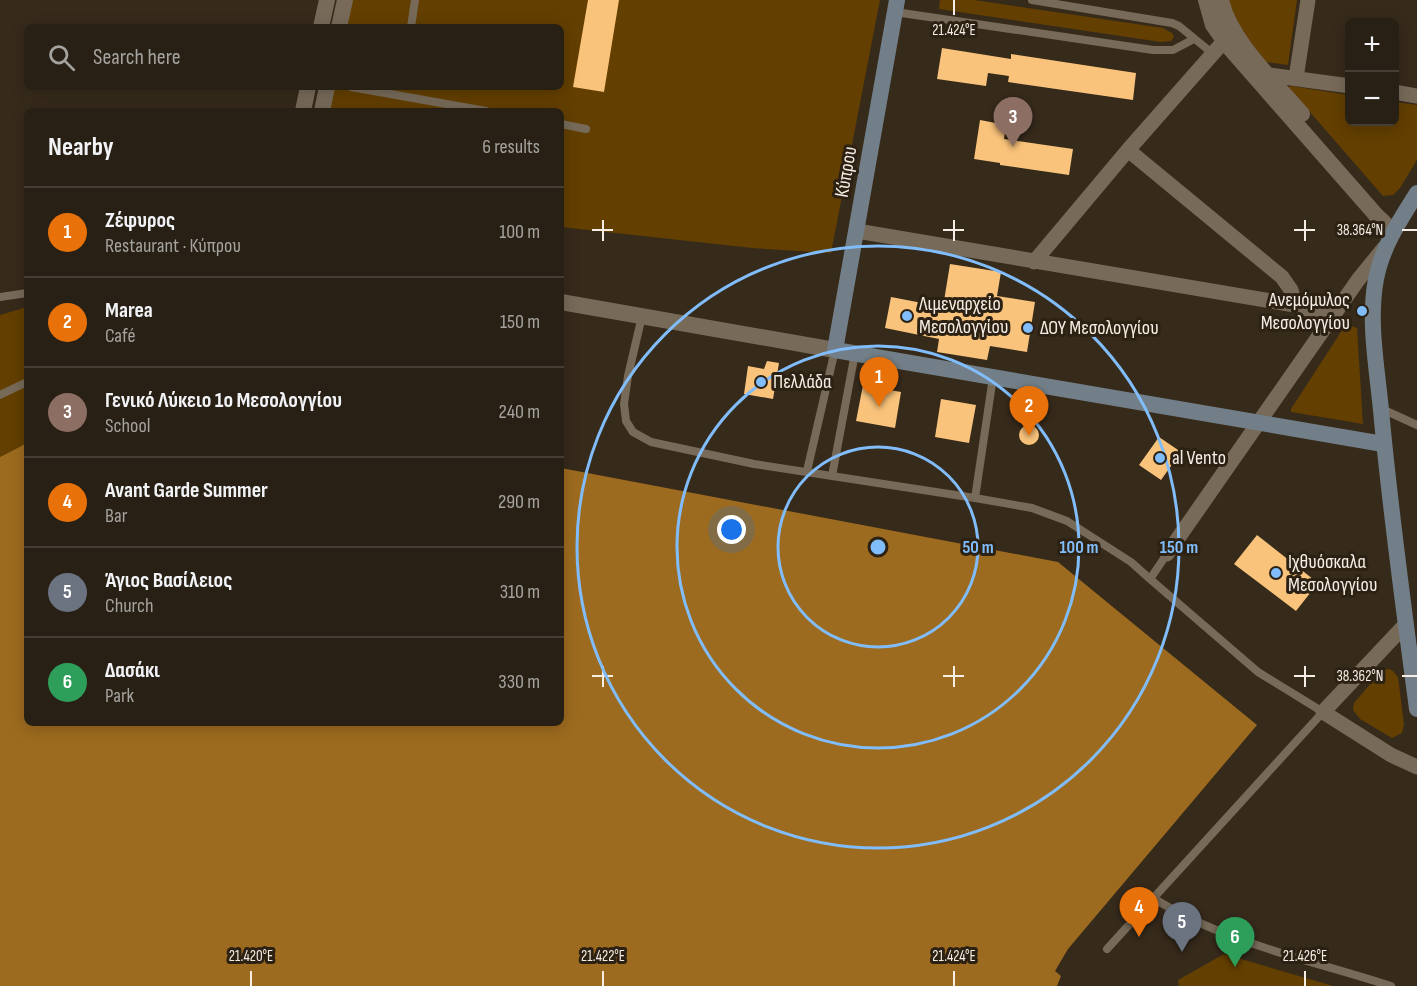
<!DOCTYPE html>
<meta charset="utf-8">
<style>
:root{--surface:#282014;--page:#342d22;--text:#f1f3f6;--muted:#a5a3a0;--line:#443e34;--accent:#80bdfa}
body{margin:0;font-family:"Sofia Sans Condensed",sans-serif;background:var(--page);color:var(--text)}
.controls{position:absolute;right:18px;top:18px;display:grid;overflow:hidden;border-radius:9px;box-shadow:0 3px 15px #0003}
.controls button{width:54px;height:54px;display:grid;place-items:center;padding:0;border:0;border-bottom:2px solid var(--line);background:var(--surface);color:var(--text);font:30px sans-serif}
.you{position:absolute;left:732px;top:530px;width:21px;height:21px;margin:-15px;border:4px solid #fff;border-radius:50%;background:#1a73e8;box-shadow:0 0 0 9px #1a73e833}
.badge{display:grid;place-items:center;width:39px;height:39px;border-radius:50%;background:var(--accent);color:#fff;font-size:20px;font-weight:700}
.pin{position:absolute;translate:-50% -50px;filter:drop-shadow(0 2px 3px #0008)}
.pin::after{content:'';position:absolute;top:32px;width:21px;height:18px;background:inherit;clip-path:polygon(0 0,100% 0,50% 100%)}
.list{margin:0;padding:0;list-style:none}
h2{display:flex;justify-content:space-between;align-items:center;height:78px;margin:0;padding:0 24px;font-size:26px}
h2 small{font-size:20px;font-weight:400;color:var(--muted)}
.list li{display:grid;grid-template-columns:39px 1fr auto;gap:18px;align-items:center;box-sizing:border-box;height:90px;padding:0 24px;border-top:2px solid var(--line)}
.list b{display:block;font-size:22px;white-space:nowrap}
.list p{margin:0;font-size:20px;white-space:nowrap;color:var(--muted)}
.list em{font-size:20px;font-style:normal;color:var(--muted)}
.icon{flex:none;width:33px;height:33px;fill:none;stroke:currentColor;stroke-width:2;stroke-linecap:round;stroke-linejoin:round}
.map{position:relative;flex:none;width:1417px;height:986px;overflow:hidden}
.search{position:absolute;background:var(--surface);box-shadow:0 3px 15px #0003;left:24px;top:24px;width:540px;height:66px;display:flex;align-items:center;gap:15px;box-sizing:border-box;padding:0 21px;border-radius:9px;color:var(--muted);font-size:22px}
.panel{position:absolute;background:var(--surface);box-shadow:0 3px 15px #0003;left:24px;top:108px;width:540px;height:618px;border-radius:9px}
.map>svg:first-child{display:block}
</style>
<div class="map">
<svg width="1417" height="986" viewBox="0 0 1417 986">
<rect width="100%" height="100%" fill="#362a1b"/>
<path fill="#633f01" d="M352,0h528l-49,253 -79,-5 -191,-21v-116h-233l5,-24h228v-60h-215z
M940,0h34l189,28 9,5 2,4 -3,4 -10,1 -222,-33z
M1226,0h71l-9,65 -22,-3 -25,-32z
M1291,86l58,9 1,27h44l1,-20 22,3v55l-17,28 -7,7 -10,1 -95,-109z
M27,307v136l-27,14v-142z
M1346,324l11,4 6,96 -72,-12v-3z
M1389,669l4,2 5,6 6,47 -2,9 -10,5 -32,-19 -7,-9 1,-7 28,-33z
M1224,954l109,32h-154l-1,-6z"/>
<path fill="#9d6b1f" d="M27,443v280h534v-255l497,94 199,163 -189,224 -13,22 6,5 -4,10h-1057v-529z"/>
<path fill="#f9c37b" d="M588,0h31l-15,92 -31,-5z
M942,48l69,11v-5l125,19 -3,27 -125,-18 1,-6 -21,-3 -2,13 -49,-7z
M980,120l26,5 -2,14 69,10 -4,26 -69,-10v-2l-26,-4z
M950,264l51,8 -4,24 38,6 -8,50 -37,-6 -3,14 -50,-8 2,-13 -54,-11 6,-31 52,10z
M767,361l12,2 -6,36 -29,-5 4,-28 16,3z
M863,385l38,7 -6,36 -39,-7z
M941,399l35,6 -7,38 -34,-6z
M1019 435a10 10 0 1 1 20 0a10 10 0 1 1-20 0Z
M1159,437l22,15 -20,28 -22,-15z
M1257,535l61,48 -22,28 -62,-47z"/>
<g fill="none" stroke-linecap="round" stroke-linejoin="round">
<path stroke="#776a59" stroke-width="8" d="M1032,0l140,23 7,3 33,27
M895,12l258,38h20l21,-11
M411,27l4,-27
M351,87l135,24
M561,124l25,5
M0,297l27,-4
M642,316l-14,60 -4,28 2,17 7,11 18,10 103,22 221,34 57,10 35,13 64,41 19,17
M0,395l27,-13
M1382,409l35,16
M807,471l28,-121
M832,476l23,-123
M975,498l18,-121
M1153,898c72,45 157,62 238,88
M1107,949l216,-237 -65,-40 -108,-93 17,-25"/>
<path stroke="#776a59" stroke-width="15" d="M1269,75l81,11
M1296,78l12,-78
M1394,92l23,4
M1128,150l154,127 9,13 4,15
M857,231l438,74 38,12
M1034,262l94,-112 104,-118
M1167,554l191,-274 26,-32
M1406,624l-83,88 68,43 26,12"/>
<path stroke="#776a59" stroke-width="16" d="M1206,0l7,25 14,20 149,170 17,16
M1221,0c9,41 54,82 81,114
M321,27l6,-27
M339,27l6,-27
M303,111l5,-24
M322,111l5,-24
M561,302l274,48"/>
<path stroke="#727f88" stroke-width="16" d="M897,0l-62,350 548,94
M1417,193c-17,27 -35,54 -41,86 -8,42 1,89 5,131 9,100 23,200 36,299"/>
</g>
<path fill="none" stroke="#f6eee5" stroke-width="2" d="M954,0v15M603,220v21M954,220v21M1305,220v21M592,230h21M943,230h21M1294,230h21M1402,230h15M603,666v21M954,666v21M1305,666v21M592,676h21M943,676h21M1294,676h21M1402,676h15M251,971v15M603,971v15M954,971v15M1305,971v15"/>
<g fill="none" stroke="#80bdfa" stroke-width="3">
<circle cx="878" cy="547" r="100"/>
<circle cx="878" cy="547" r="201"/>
<circle cx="878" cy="547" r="301"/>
</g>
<g fill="#80bdfa" stroke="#2c2112" stroke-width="2">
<circle cx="1362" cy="311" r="6"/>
<circle cx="907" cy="316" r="6"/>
<circle cx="1028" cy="328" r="6"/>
<circle cx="761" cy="382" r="6"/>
<circle cx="1160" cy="458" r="6"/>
<circle cx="1276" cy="573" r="6"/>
</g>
<g text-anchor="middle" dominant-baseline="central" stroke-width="6" stroke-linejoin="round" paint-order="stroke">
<g font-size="20" fill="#f6eee5" stroke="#2c2112">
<text transform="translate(846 172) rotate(-80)">Κύπρου</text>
</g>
<g font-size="20" fill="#f6eee5" stroke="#2c2112" text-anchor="start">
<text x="1350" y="300" text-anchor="end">Ανεμόμυλος<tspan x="1350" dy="23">Μεσολογγίου</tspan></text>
<text x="919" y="304">Λιμεναρχείο<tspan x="919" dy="23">Μεσολογγίου</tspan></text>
<text x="1040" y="328">ΔΟΥ Μεσολογγίου</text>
<text x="773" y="382">Πελλάδα</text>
<text x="1172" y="458">al Vento</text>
<text x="1288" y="562">Ιχθυόσκαλα<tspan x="1288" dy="23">Μεσολογγίου</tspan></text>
</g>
</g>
<g font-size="15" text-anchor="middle" fill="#f6eee5" stroke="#2c2112" stroke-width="6" stroke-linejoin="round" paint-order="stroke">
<text x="954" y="35">21.424°E</text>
<text x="1360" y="235">38.364°N</text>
<text x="1360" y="681">38.362°N</text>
<text x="251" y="961">21.420°E</text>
<text x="603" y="961">21.422°E</text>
<text x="954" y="961">21.424°E</text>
<text x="1305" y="961">21.426°E</text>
</g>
<circle cx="878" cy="547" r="9" fill="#80bdfa" stroke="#2c2112" stroke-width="3"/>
<g font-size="18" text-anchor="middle" font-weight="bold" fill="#80bdfa" stroke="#2c2112" stroke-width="6" stroke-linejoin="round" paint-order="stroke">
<text x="978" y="553">50 m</text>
<text x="1079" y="553">100 m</text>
<text x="1179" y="553">150 m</text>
</g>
</svg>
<div class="controls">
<button>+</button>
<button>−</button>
</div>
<div class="you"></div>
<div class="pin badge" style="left:879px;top:407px;background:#e8710a">1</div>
<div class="pin badge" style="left:1029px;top:436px;background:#e8710a">2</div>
<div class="pin badge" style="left:1013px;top:147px;background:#8d6e63">3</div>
<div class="pin badge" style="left:1139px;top:937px;background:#e8710a">4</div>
<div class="pin badge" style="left:1182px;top:952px;background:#6b7280">5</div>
<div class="pin badge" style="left:1235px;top:967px;background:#2e9e5b">6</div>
<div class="search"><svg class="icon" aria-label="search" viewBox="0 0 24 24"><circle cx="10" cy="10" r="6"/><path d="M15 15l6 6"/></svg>Search here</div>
<section class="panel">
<h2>Nearby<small>6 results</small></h2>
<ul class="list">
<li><span class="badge" style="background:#e8710a">1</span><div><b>Ζέφυρος</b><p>Restaurant · Κύπρου</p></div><em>100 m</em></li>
<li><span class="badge" style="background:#e8710a">2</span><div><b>Marea</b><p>Café</p></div><em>150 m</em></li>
<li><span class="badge" style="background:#8d6e63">3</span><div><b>Γενικό Λύκειο 1ο Μεσολογγίου</b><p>School</p></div><em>240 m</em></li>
<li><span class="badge" style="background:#e8710a">4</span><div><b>Avant Garde Summer</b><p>Bar</p></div><em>290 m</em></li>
<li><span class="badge" style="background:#6b7280">5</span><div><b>Άγιος Βασίλειος</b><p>Church</p></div><em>310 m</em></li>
<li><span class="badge" style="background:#2e9e5b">6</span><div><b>Δασάκι</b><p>Park</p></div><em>330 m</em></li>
</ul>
</section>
</div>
